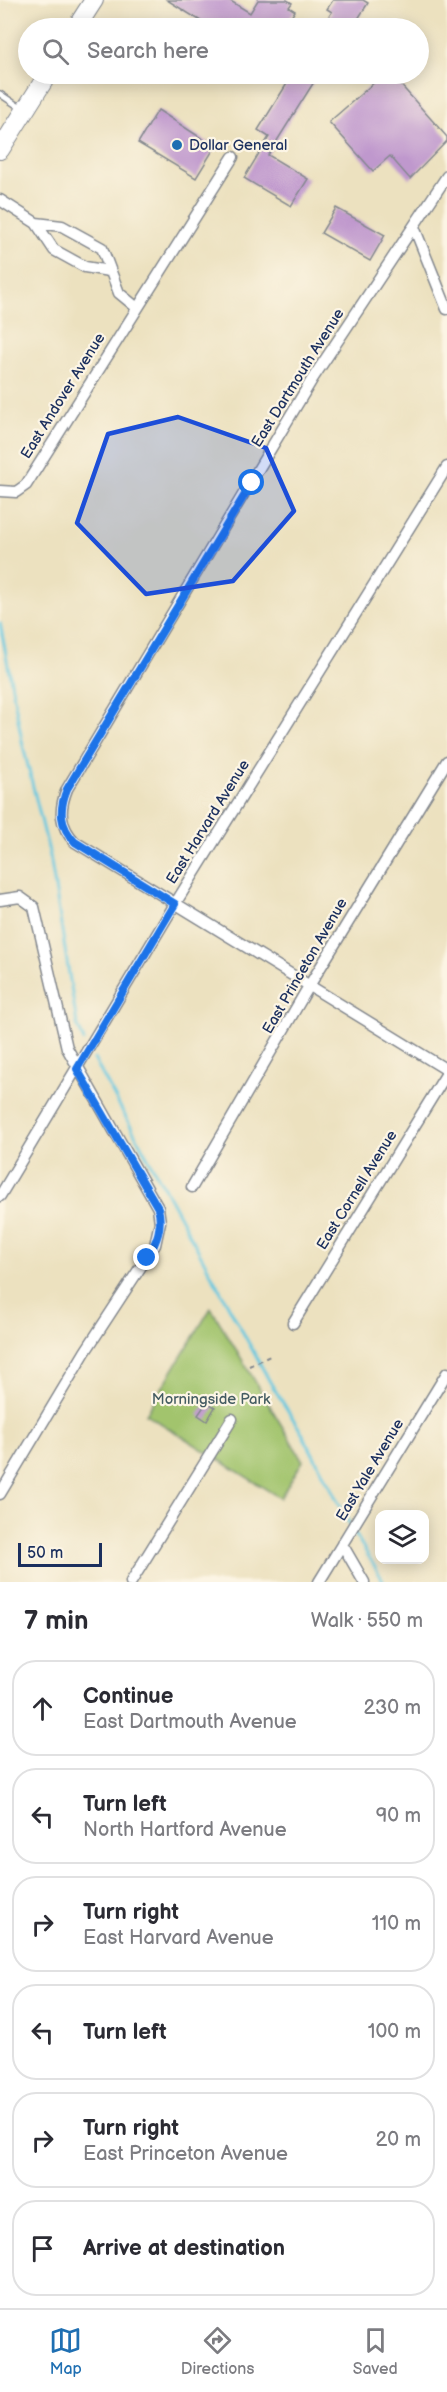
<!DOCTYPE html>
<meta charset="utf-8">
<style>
:root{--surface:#fff;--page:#f2f2f3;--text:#2b2b33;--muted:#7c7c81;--line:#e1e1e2;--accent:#1f6fb2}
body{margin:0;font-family:"Balsamiq Sans",sans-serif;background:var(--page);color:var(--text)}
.controls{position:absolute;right:18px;bottom:18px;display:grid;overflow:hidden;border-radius:12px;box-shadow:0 3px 15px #0003}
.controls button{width:54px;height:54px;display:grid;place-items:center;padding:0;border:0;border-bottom:2px solid var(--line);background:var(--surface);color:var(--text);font:30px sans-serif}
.scale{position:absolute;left:18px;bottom:15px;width:84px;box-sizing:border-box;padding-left:6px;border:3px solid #1b2f5e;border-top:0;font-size:16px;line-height:21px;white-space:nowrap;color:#1b2f5e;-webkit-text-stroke:4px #fcf5e5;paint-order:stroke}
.stop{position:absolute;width:18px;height:18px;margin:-14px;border:4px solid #1a73e8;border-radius:50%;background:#fff}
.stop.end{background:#1a73e8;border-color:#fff;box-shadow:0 2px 6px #0008}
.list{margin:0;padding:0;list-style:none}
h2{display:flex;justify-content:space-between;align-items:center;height:78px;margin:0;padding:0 24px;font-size:26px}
h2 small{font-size:20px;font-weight:400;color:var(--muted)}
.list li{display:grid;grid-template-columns:39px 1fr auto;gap:18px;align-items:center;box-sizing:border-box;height:96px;margin:0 12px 12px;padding:0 12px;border:2px solid var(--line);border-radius:24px}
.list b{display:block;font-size:22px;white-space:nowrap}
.list p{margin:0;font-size:20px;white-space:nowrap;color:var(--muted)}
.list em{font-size:20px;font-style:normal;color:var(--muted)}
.icon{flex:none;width:33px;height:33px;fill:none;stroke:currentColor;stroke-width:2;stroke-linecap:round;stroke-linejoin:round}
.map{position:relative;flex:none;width:447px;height:1582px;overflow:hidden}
.search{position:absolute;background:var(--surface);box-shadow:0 3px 15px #0003;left:18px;right:18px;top:18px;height:66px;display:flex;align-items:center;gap:15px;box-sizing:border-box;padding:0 21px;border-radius:33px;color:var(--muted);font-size:22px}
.sheet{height:726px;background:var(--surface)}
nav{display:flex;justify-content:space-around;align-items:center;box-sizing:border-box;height:84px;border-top:2px solid var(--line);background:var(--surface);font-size:16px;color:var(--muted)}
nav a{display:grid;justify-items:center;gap:3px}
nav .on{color:var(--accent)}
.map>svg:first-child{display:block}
</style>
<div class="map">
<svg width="447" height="1582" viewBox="0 0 447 1582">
<rect width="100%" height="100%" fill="#fcf5e5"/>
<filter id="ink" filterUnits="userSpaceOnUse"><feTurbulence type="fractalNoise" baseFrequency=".0167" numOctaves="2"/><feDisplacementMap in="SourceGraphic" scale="12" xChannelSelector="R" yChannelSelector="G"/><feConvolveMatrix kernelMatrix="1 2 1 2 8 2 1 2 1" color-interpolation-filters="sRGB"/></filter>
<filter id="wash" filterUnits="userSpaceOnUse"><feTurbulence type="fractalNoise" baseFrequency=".008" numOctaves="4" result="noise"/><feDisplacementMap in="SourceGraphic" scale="24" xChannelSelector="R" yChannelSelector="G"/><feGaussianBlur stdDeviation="1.35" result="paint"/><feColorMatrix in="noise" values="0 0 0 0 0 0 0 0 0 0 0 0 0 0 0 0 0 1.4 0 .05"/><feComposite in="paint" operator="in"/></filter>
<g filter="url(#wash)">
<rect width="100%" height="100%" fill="#ece1bf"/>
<path fill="#a2c46d" stroke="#5e7a66" stroke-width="1.5" d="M211,1308l92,153 -23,37 -134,-84z"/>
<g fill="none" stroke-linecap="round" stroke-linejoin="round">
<path stroke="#62c7e0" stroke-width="3" d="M0,623l23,123 27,110 27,168 7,17
M94,1059l176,323 32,51 49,94
M354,1532l30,50"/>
</g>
<g id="blocks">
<path fill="#bf98cd" d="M167,0h62l21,13 8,-13h29l5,3 -3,4 6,4 -11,17h-72z
M333,0h30l5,3 -15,24 -4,-2 -2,3h-26l11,-16 -5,-3z
M293,74h26l-51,81 40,24 -17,27 -47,-28 25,-41 -11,-7z
M384,74h7l56,63v4l-37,38 -20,-23 -17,15 -44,-49z
M158,110l57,37 -19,31 -58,-35z
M336,208l49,27 -15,26 -49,-28z
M207,1402l8,5 -8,14 -9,-6z"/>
</g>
</g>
<g filter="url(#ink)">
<use href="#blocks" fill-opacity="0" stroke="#84888e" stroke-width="1.5"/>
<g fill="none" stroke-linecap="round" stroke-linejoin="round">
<defs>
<path id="lane" d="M0,94l21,14"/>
<path id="street" d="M447,176l-134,202 -246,411c-8,20 -8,37 8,53l372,228
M0,200l36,23 18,27 31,17 24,4
M36,223l26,3 40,22 17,45 17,14
M414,227l33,82
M0,491l16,1 10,-7 207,-328
M0,900l20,-3 14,10 33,141 91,160 2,14 -5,23 -70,107 -85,142
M192,1187l117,-201 138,-225
M0,1196l175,-292 272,-437
M293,1323l154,-250
M342,1544l22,38
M131,1582l101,-163
M319,1582l128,-209"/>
<path id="primary" d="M76,28l18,-28
M0,150l48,-76"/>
</defs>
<use href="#lane" stroke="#84888e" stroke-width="8"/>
<use href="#street" stroke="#84888e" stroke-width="13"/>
<use href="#primary" stroke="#84888e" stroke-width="20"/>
<path stroke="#84888e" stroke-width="2" stroke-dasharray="4.5 4.5" stroke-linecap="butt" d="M249,1366l21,-10"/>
<use href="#lane" stroke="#fff" stroke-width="5"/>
<use href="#street" stroke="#fff" stroke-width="10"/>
<use href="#primary" stroke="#fff" stroke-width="18"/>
</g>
</g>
<g fill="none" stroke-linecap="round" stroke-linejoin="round" filter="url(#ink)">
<path stroke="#1a73e8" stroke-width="8" d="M147,1258c10,-17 16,-31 11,-50l-81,-139 98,-165 -100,-62c-16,-16 -16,-33 -8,-53l185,-306"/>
</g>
<path fill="#1d4ed8" fill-opacity="0.2" stroke="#1d4ed8" stroke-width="4.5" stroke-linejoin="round" d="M178,417l88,31 28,63 -61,70 -87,13 -69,-71 31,-89z"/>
<circle fill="#1f6fb2" stroke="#fcf5e5" stroke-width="2" cx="177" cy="145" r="6"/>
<g text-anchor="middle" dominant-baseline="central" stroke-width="4.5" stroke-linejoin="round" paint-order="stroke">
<g font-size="15" fill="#1b2f5e" stroke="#fcf5e5" text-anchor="start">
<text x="189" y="145">Dollar General</text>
</g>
<g font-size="15" fill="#1b2f5e" stroke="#fcf5e5">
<text transform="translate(298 378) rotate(-58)">East Dartmouth Avenue</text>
<text transform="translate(63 396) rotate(-58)">East Andover Avenue</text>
<text transform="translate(208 822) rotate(-58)">East Harvard Avenue</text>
<text transform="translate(305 966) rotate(-60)">East Princeton Avenue</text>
<text transform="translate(357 1190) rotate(-58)">East Cornell Avenue</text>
<text transform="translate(370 1470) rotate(-59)">East Yale Avenue</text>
</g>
<g font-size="15" fill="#445c62" stroke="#fcf5e5">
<text x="211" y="1399">Morningside Park</text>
</g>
</g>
</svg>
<div class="controls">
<button><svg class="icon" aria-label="layers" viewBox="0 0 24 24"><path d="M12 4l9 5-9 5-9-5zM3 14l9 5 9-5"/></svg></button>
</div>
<div class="scale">50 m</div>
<div class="stop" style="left:252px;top:483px"></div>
<div class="stop end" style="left:147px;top:1258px"></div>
<div class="search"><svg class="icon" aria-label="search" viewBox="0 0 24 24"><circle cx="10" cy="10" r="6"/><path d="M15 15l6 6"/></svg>Search here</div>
</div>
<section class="sheet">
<h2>7 min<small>Walk · 550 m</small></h2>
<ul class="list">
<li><svg class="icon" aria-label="ahead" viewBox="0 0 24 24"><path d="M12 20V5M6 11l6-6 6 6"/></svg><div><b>Continue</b><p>East Dartmouth Avenue</p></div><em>230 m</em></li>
<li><svg class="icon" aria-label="left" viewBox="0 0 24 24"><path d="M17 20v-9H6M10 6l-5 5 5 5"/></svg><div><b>Turn left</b><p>North Hartford Avenue</p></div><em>90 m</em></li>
<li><svg class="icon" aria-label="right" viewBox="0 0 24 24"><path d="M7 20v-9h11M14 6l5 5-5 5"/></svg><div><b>Turn right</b><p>East Harvard Avenue</p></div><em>110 m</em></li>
<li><svg class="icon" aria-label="left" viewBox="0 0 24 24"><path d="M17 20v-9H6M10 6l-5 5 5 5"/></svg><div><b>Turn left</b></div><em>100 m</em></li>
<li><svg class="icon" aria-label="right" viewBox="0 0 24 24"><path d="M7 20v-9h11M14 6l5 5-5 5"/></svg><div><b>Turn right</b><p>East Princeton Avenue</p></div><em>20 m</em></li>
<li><svg class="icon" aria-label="arrive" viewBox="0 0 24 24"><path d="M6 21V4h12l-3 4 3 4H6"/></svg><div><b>Arrive at destination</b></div></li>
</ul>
</section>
<nav>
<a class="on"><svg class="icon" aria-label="map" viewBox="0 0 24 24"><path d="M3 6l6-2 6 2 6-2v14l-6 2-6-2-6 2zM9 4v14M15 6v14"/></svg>Map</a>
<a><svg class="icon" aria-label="directions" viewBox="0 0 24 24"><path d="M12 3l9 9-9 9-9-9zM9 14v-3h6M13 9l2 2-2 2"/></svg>Directions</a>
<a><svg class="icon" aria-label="saved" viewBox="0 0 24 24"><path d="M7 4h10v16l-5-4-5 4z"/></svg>Saved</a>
</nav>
